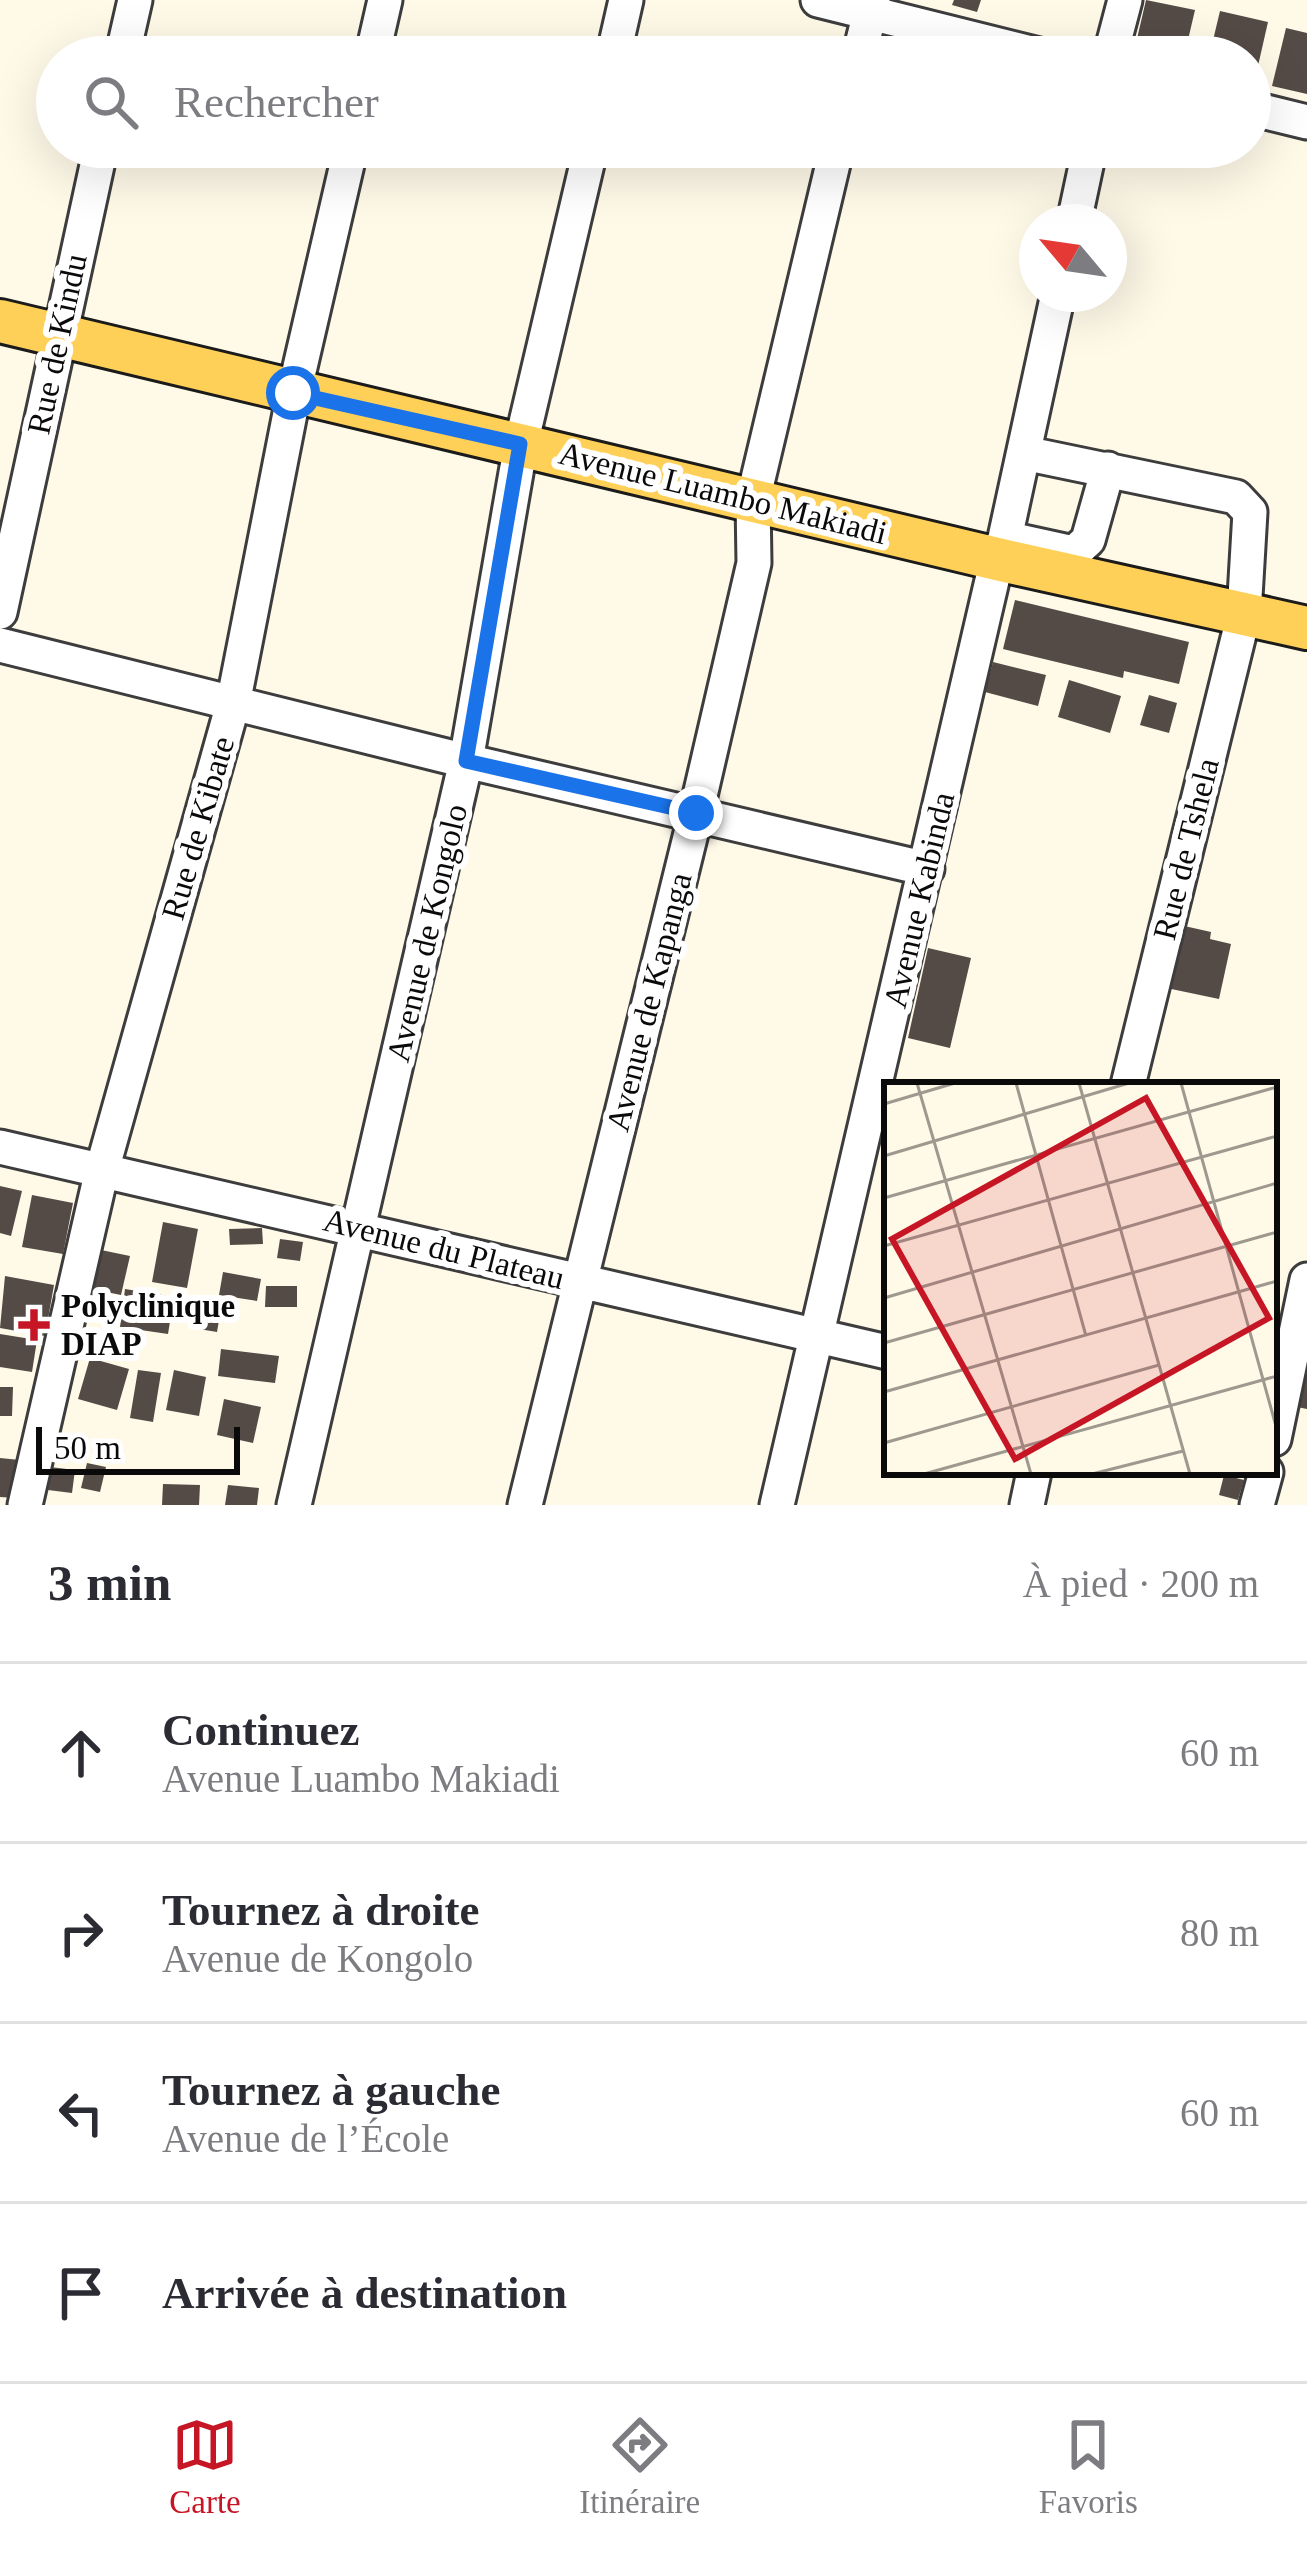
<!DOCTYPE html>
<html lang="fr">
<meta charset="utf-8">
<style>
:root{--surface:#fff;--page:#f2f2f3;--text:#2b2b33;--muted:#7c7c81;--line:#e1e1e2;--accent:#c61625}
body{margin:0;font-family:"Times New Roman",serif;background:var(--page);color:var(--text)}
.compass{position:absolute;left:1019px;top:204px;width:108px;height:108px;border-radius:50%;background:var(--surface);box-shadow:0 12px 48px #0002;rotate:299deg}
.scale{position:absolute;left:36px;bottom:30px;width:204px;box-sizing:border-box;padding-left:12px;border:6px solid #0a0a0a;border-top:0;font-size:33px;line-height:42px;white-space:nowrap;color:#0a0a0a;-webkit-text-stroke:9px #fff;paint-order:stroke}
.stop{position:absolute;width:36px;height:36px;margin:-27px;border:9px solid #1a73e8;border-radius:50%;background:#fff}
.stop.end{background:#1a73e8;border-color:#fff;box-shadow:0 3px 12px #0008}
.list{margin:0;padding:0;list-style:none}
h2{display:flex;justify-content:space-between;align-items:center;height:156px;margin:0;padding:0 48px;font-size:51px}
h2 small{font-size:39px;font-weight:400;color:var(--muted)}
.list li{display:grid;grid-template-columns:78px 1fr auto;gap:36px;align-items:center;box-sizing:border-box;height:180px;padding:0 48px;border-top:3px solid var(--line)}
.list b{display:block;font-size:45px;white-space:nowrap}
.list p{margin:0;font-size:39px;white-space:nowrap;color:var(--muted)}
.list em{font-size:39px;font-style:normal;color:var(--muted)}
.icon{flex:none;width:66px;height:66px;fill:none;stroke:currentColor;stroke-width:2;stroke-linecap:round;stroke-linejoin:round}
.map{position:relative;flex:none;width:1307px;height:1505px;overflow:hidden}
.search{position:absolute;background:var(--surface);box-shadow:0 12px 48px #0002;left:36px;right:36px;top:36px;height:132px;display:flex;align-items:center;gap:30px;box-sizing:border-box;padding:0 42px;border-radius:66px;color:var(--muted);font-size:45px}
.sheet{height:876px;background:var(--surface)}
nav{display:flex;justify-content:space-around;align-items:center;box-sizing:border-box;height:168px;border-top:3px solid var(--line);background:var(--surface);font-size:33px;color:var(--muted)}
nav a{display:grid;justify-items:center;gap:6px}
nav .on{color:var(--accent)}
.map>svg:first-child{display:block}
</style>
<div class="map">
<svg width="1307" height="1505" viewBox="0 0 1307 1505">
<rect width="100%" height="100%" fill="#fff9e8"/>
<path fill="#544b46" d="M954,0h27l-4,12 -25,-7z
M1146,0l49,10 -11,47 -51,-1z
M1220,11l48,11 -13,57 -5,-1v-21h-41z
M1286,28l21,5v61l-35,-8z
M1015,600l174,42 -10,42 -55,-13 -1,7 -120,-29z
M993,662l53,13 -8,31 -53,-14z
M1069,680l52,16 -11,37 -52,-16z
M1149,695l28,8 -8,30 -29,-8z
M1171,923l40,9 -1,7 21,5 -12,55 -62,-13z
M928,948l43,10 -21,90 -42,-10z
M0,1186l22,5 -11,45 -11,-3z
M32,1195l41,8 -10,51 -41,-7z
M163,1222l35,7 -11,59 -35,-6z
M262,1228l1,16 -33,1 -1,-16z
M280,1239l23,3 -3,19 -23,-3z
M101,1250l29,6 -9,39 -29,-6z
M223,1272l38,7 -4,22 -38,-6z
M5,1276l49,9 -9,51 -45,-8z
M266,1286h31v21h-32z
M125,1289l49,8 -6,37 -48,-7z
M198,1299l24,4 -5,29 -24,-4z
M0,1334l37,6 -5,32 -32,-5z
M221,1349l58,7 -4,27 -57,-7z
M1307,1351v58l-25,-5z
M90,1358l39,11 -12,41 -39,-11z
M138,1370l23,3 -8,49 -23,-4z
M174,1370l32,7 -7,39 -33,-6z
M0,1387h13l-1,29h-12z
M224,1399l37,8 -8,36 -36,-8z
M0,1458l20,2 -5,38 -15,-1z
M87,1463l19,4 -6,25 -19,-4z
M50,1467l25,3 -3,23 -24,-3z
M1224,1475l20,5 -6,20 -19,-5z
M163,1484l37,1 -1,20h-37z
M228,1485l31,3 -2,17h-32z"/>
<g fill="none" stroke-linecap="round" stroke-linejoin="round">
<defs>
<path id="minor" d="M818,0l229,57
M122,57l13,-57
M372,57l13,-57
M613,57l13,-57
M859,57l14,-57
M1110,57l15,-57
M1250,108l57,14
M1074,222l16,-75
M1024,453l212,44 14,15 -6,102 -116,471
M1005,538l69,15 14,-13 20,-71
M0,612l101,-465
M0,645l466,116 461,108
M0,1147l887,205
M1274,1439l33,-159
M25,1505l77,-335 131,-466 61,-311 57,-246
M294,1505l172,-744 55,-317 70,-297
M525,1505l171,-692 58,-250 -1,-63 84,-353
M777,1505l220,-946 8,-21 53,-244
M1027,1505l7,-33
M1257,1505l9,-33"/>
<path id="major" d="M0,321l997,238 310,69"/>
</defs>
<use href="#minor" stroke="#3d3d3d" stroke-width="39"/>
<use href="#major" stroke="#1b1b1b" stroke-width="48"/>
<use href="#minor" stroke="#fff" stroke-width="33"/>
<use href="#major" stroke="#ffd058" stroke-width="42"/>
</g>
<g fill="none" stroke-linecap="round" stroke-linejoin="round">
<path stroke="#1a73e8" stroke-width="15" d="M293,393l227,51 -54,317 230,52"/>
</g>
<path fill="#c61625" stroke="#fff" stroke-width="4.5" d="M28 1307h12v12h12v12h-12v12h-12v-12h-12v-12h12z"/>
<g text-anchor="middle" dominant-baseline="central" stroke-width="12" stroke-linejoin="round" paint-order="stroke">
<g font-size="33" fill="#0a0a0a" stroke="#fff">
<text transform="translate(57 344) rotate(-78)">Rue de Kindu</text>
<text transform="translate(723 493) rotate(14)">Avenue Luambo Makiadi</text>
<text transform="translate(198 828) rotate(-74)">Rue de Kibate</text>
<text transform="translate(1186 849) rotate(-76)">Rue de Tshela</text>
<text transform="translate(919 900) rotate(-77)">Avenue Kabinda</text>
<text transform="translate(427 933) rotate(-77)">Avenue de Kongolo</text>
<text transform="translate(649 1002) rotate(-76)">Avenue de Kapanga</text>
<text transform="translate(444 1249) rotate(14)">Avenue du Plateau</text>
</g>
<g font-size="33" font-weight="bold" fill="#0a0a0a" stroke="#fff" text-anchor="start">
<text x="61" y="1306">Polyclinique<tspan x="61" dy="38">DIAP</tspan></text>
</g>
</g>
<g transform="translate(884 1082)">
<rect width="393" height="393" fill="#fff9e8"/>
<path fill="none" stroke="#9d998f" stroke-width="3" d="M33,1l114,391M132,1l70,253M195,1l111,391M297,1l96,347M0,22l71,-21M0,74l245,-73M0,116l393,-111M0,164l393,-110M0,216l393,-115M0,261l393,-111M0,310l393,-111M0,361l275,-78M40,392l353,-98M208,392l91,-23"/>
<path fill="#c61625" fill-opacity="0.15" stroke="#c61625" stroke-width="6" d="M262,16l123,220 -254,141 -123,-220z"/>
<rect width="393" height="393" fill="none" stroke="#0a0a0a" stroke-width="6"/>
</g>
</svg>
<svg class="compass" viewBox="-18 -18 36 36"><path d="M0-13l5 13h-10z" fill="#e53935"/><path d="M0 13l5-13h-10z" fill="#7c7c81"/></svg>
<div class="scale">50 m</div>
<div class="stop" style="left:293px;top:393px"></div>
<div class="stop end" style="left:696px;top:813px"></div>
<div class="search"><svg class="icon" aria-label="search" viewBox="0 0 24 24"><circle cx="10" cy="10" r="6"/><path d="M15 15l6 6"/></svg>Rechercher</div>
</div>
<section class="sheet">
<h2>3 min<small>À pied · 200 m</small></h2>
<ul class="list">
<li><svg class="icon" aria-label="ahead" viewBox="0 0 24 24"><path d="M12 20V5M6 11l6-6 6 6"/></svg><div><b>Continuez</b><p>Avenue Luambo Makiadi</p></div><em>60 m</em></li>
<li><svg class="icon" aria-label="right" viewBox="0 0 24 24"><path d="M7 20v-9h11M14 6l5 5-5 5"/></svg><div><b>Tournez à droite</b><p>Avenue de Kongolo</p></div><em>80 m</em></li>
<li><svg class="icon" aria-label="left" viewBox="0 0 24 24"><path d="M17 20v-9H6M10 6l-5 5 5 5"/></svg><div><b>Tournez à gauche</b><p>Avenue de l’École</p></div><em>60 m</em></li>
<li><svg class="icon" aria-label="arrive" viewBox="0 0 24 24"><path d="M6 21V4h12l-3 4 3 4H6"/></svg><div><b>Arrivée à destination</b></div></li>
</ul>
</section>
<nav>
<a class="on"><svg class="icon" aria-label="map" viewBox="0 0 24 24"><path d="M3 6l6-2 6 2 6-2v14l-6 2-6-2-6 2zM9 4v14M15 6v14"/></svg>Carte</a>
<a><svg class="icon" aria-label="directions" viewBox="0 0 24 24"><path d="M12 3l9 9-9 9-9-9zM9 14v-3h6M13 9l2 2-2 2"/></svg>Itinéraire</a>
<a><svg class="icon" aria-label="saved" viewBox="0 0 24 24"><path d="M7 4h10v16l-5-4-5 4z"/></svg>Favoris</a>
</nav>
